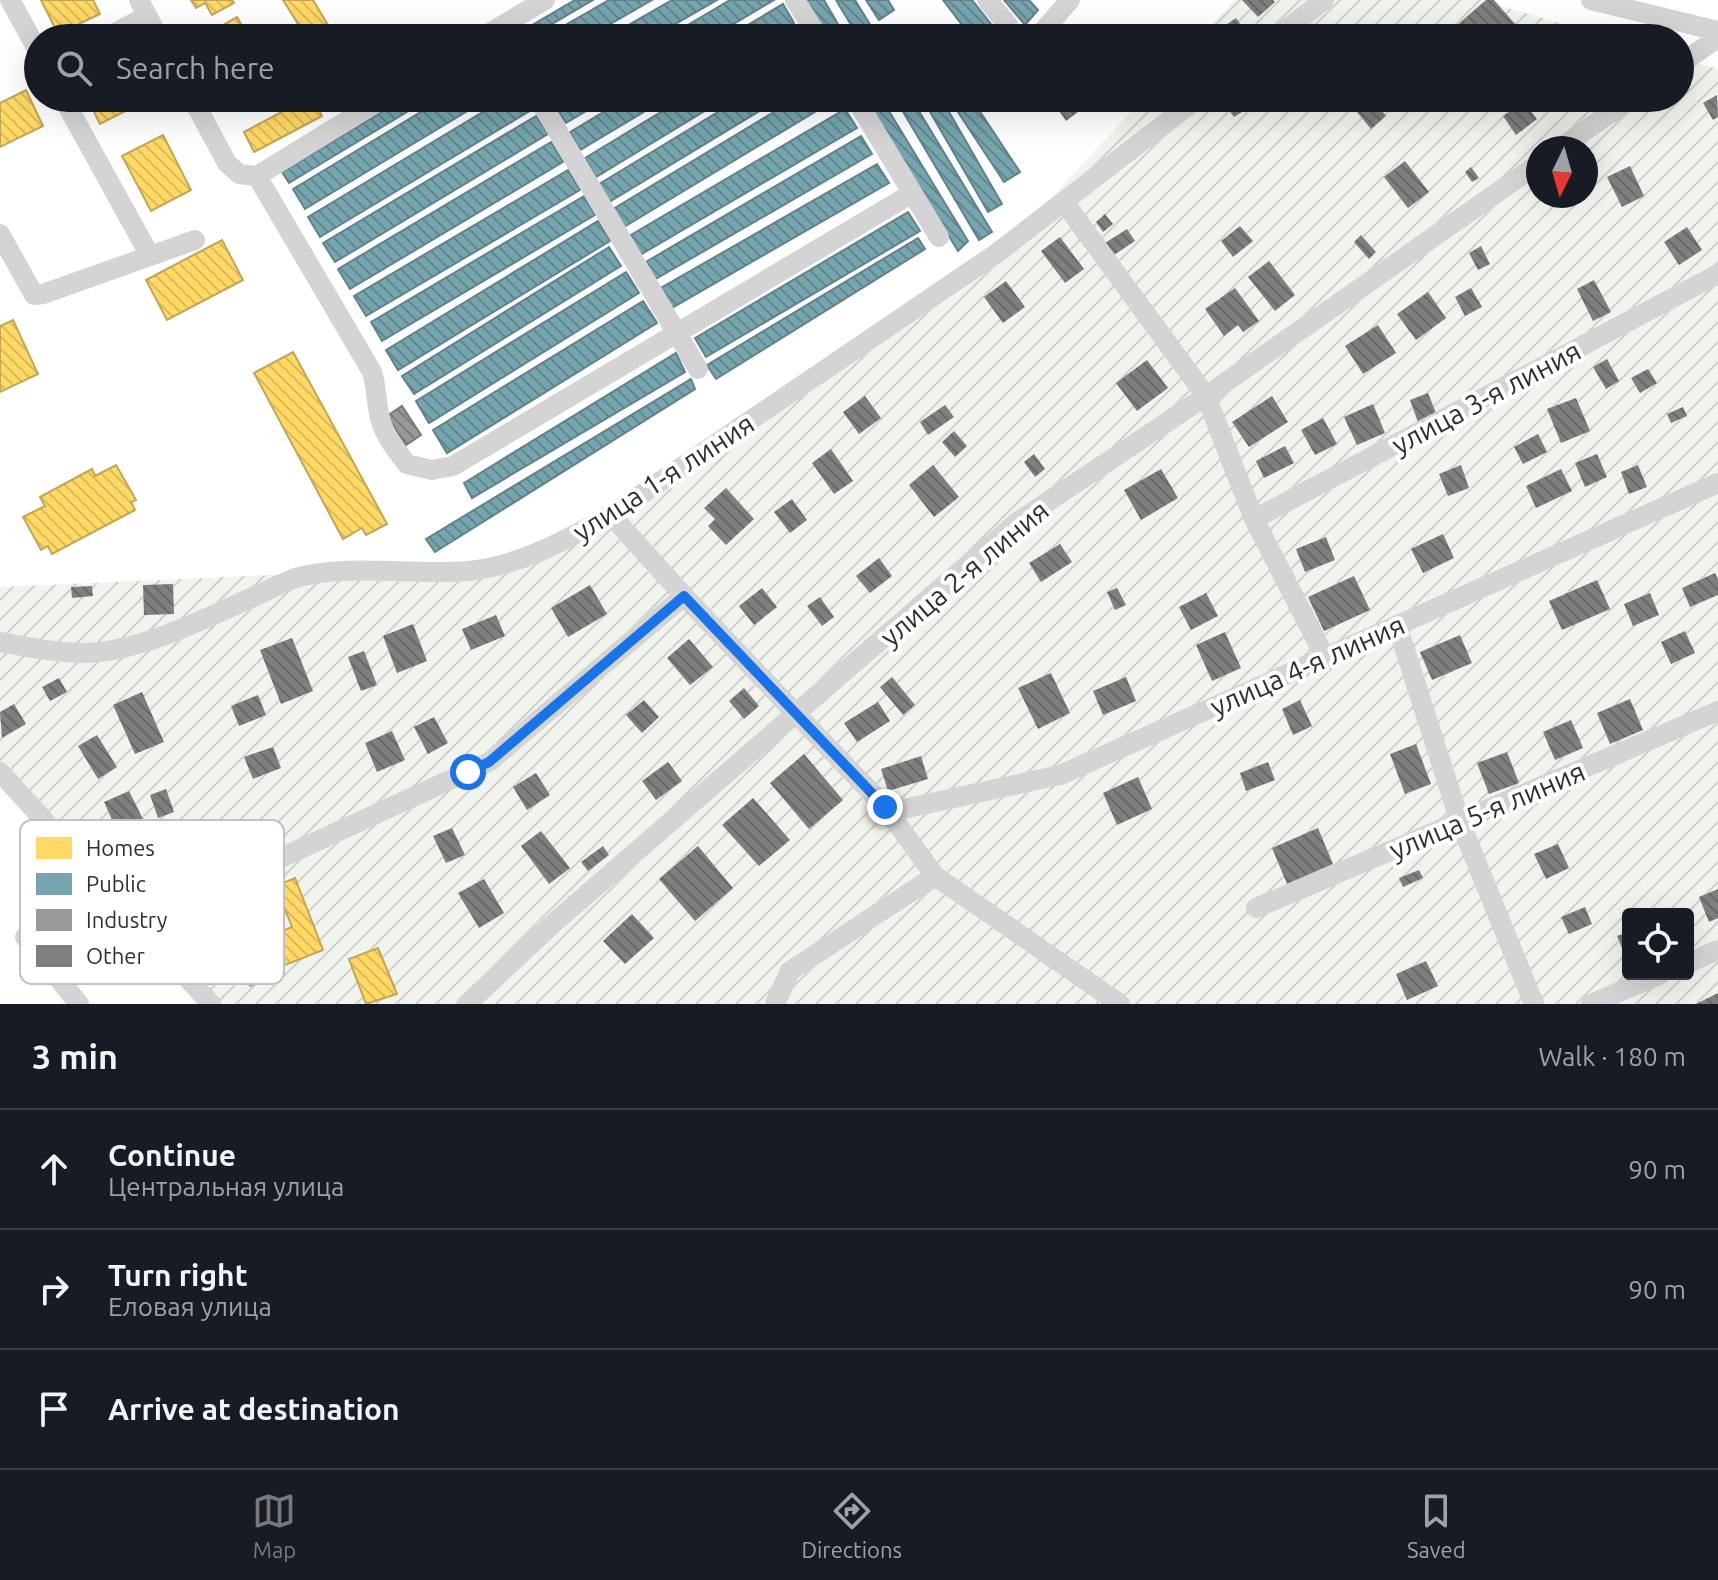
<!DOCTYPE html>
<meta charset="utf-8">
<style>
:root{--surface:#171b24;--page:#20242c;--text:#f1f3f6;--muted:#9ea1a6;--line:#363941;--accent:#787878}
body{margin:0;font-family:Ubuntu,sans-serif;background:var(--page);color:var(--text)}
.controls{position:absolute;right:24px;bottom:24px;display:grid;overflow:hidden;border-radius:8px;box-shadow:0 8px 32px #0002}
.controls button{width:72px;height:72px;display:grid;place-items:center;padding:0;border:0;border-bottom:2px solid var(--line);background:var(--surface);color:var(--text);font:40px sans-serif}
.compass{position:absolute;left:1526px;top:136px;width:72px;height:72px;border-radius:50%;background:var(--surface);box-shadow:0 8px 32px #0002;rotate:185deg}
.stop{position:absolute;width:24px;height:24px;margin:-18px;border:6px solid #1a73e8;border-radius:50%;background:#fff}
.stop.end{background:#1a73e8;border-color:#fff;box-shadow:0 2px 8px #0008}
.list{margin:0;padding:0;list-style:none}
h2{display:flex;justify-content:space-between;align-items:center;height:104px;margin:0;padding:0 32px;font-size:34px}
h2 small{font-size:26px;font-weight:400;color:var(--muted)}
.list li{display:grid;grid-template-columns:52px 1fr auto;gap:24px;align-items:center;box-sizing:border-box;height:120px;padding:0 32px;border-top:2px solid var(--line)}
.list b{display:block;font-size:30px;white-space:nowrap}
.list p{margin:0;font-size:26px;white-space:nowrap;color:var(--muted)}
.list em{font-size:26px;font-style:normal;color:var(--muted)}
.icon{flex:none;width:44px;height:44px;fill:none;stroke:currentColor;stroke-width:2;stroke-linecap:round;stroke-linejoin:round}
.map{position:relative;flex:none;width:1718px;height:1004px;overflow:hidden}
.search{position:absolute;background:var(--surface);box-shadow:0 8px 32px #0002;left:24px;right:24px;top:24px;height:88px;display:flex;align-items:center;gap:20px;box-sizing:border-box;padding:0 28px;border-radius:44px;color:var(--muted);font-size:30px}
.sheet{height:464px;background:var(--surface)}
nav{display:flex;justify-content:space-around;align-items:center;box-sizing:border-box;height:112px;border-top:2px solid var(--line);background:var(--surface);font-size:22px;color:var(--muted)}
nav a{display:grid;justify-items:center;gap:4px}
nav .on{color:var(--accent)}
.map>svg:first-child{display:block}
</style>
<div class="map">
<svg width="1718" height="1004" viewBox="0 0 1718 1004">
<defs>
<pattern id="garden-furrows" width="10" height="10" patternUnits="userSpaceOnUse" patternTransform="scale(2)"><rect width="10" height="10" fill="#f1f4ec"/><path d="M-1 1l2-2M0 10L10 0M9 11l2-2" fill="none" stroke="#cfd2cb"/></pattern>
<pattern id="homes-back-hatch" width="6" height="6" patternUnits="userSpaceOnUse" patternTransform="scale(2)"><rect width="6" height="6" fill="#ffd966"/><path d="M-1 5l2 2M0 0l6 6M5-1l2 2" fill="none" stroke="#dbbb59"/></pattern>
<pattern id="public-back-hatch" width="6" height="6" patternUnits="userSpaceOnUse" patternTransform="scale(2)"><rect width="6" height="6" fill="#76a5af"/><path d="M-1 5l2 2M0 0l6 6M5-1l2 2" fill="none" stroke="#61878f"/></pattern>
<pattern id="industry-back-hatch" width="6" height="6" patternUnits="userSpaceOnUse" patternTransform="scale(2)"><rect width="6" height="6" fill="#999"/><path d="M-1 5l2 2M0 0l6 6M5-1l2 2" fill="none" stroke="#7d7d7d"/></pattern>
<pattern id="building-back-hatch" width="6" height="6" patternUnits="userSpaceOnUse" patternTransform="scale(2)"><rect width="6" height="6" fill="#7f7f7f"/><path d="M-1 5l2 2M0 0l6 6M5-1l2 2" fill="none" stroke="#686868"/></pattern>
</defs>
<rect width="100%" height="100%" fill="#fff"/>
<path fill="url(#garden-furrows)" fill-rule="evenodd" d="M1235,0h246l130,38h-411z
M1680,58l38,11v935h-1497l-221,-222v-195l519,-23 469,-298 156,-168h536zM1538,148h48v48h-48zM1628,914h60v60h-60z"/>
<path fill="url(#homes-back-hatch)" stroke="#c1a656" stroke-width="2" d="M41,0h52l7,14 -42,20z
M191,0h41l2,3 -22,12 -7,-12 -9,5z
M283,0h30l18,30 -13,8h-24l-3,-6 9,-5z
M237,17l12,21h-35l-3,-6z
M26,90l17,36 -43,21v-44z
M87,98h56l2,3 -45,23z
M308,98h5l9,18 -68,36 -10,-20z
M163,135l28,55 -40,21 -29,-55z
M222,240l21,40 -76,40 -21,-40z
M13,320l25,54 -38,18v-66z
M293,352l94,172 -21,11 -4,-7 -19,11 -89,-166z
M116,465l20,35 -5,2 4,8 -83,44 -4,-8 -7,4 -18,-33 22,-11 -5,-9 52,-28 3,7z
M295,878l28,72 -43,17 -12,-30 24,-10 -16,-41z
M378,948l19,46 -31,10 -17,-45z
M258,952l10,27 -18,7 -11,-26z"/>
<path fill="url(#public-back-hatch)" stroke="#618289" stroke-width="2" d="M575,0h18l-65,38h-11l-2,-3z
M609,0h43l-66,38h-43z
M672,0h45l-66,38h-45z
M730,0h44l-64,38h-44z
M805,0h19l22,38h-18z
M836,0h19l19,31 -15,7z
M866,0h22l6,10 -15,10z
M943,0h29l30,38h-30z
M1004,0h25l9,10 -13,15z
M783,4l11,19 -25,15h-43z
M405,98h25l-141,85 -7,-11z
M444,98h45l-184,111 -12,-20z
M506,98h20l7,11 -213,128 -12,-20z
M565,98h43l-42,25 -12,-19z
M627,98h40l-87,52 -10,-18z
M684,98h42l-130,79 -11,-19z
M741,98h40l-172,104 -10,-18z
M797,98h41l-214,129 -11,-18z
M864,98h17l87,143 -10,10z
M895,98h16l81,134 -13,8z
M922,98h19l61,106 -14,8z
M966,98h5l49,74 -16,10 -50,-76z
M845,109l12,19 -217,127 -11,-19z
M536,116l12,18 -213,128 -12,-19z
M861,136l11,18 -218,126 -10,-17z
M551,142l12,20 -213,127 -12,-20z
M877,164l12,19 -219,126 -11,-20z
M568,170l12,20 -214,126 -12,-20z
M584,196l11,19 -213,126 -11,-19z
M908,212l12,19 -214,126 -11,-19z
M598,221l12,20 -212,129 -12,-20z
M918,238l7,11 -209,130 -9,-14z
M609,247l12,19 -207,128 -12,-18z
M626,272l13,21 -210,130 -13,-22z
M643,301l14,22 -210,130 -14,-23z
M676,353l9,19 -213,126 -8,-15z
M691,379l4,10 -260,163 -9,-13z"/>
<path fill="url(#industry-back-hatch)" stroke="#797979" stroke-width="2" d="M402,406l19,29 -15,10 -19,-29z"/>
<path fill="url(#building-back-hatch)" d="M1242,0h31l2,2 -17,15z
M1486,0h8l22,25 -14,13h-60z
M1236,18l14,20h-24l-6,-9z
M1190,25l10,13h-27z
M1717,95l1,22 -5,3 -10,-17z
M1050,98h47l-31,23z
M1226,98h11l8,12 -11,7 -12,-16z
M1373,100l13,16 -15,13 -14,-17z
M1524,102l13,17 -21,16 -13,-19z
M1405,161l24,31 -21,16 -24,-31z
M1630,166l14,30 -22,11 -15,-30z
M1471,167l8,11 -7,4 -7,-10z
M1105,214l8,10 -10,8 -7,-10z
M1240,226l13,15 -20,16 -12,-16z
M1687,227l15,23 -23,15 -15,-23z
M1127,229l8,12 -21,14 -9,-12z
M1361,235l15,17 -7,7 -15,-17z
M1060,237l24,32 -19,14 -24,-32z
M1481,246l9,18 -12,6 -9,-17z
M1269,261l26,34 -20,16 -27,-34z
M1594,280l17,32 -18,9 -16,-32z
M1006,281l19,26 -22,16 -19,-26z
M1235,288l24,33 -16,11 -5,-7 -14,11 -19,-27z
M1471,288l11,19 -17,9 -10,-19z
M1428,292l18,26 -30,22 -19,-26z
M1378,325l18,28 -33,21 -18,-28z
M1607,359l12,22 -13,8 -13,-22z
M1147,360l21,28 -31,23 -21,-28z
M1648,369l9,14 -17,10 -9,-15z
M1428,393l10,25 -19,7 -9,-25z
M865,396l16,22 -22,16 -16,-22z
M1272,396l16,26 -39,25 -17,-25z
M1576,398l14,33 -29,12 -14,-34z
M1373,404l12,29 -28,12 -13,-28z
M945,405l9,12 -26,18 -8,-13z
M1683,407l4,9 -16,7 -4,-9z
M1323,418l14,26 -22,11 -14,-25z
M954,431l13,15 -12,11 -13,-15z
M1538,434l9,18 -24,12 -9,-17z
M1285,446l9,17 -30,15 -8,-17z
M831,449l22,32 -19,13 -22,-31z
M1034,454l11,15 -10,8 -11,-15z
M1597,454l10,23 -22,10 -10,-24z
M933,465l26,32 -25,20 -25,-32z
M1461,465l8,23 -21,8 -9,-22z
M1638,465l9,22 -18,7 -8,-22z
M1161,469l17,29 -37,22 -17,-30z
M1561,469l11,22 -36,17 -10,-22z
M726,488l28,31 -28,26 -18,-19 7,-7 -11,-11z
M792,499l15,21 -17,13 -16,-21z
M1443,534l11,24 -31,15 -12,-24z
M1326,537l9,23 -30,12 -9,-23z
M1060,544l12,18 -31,20 -12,-19z
M879,558l13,18 -22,17 -14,-17z
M1715,573l3,6v16l-28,12 -8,-19z
M1354,576l16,34 -46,21 -16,-34z
M1597,580l13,29 -48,21 -13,-29z
M173,584l1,30 -30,1 -1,-30z
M590,585l17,29 -39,23 -17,-29z
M92,586l1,10 -21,2 -1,-11z
M762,588l15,19 -23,18 -15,-19z
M1117,588l9,17 -11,5 -8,-18z
M1206,593l12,23 -27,14 -12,-23z
M1650,593l9,22 -26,11 -9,-22z
M820,597l14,20 -12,9 -15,-20z
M496,615l9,21 -34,14 -9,-21z
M413,624l14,37 -30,12 -14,-37z
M1685,631l10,22 -24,11 -10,-22z
M1225,632l16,36 -29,13 -16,-36z
M1460,635l12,28 -40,17 -12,-28z
M292,638l21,53 -32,13 -21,-54z
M689,639l24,28 -23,18 -23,-27z
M364,651l13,34 -16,6 -13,-34z
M1051,673l19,40 -32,16 -20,-41z
M892,677l23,28 -12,10 -23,-28z
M1126,677l10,24 -33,14 -10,-24z
M59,678l8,14 -17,9 -8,-14z
M744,688l15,18 -15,13 -15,-18z
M142,692l22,50 -29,12 -22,-49z
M258,695l8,20 -27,11 -8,-20z
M1630,699l13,31 -33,14 -13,-31z
M644,700l15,17 -17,16 -16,-18z
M1300,700l12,26 -19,9 -11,-26z
M878,702l12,19 -33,21 -13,-19z
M14,704l12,20 -24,14 -2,-26z
M434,717l14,26 -20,11 -14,-27z
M1571,720l12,28 -28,12 -12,-28z
M392,731l13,29 -28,12 -12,-29z
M97,735l20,32 -19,12 -20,-33z
M1416,744l15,40 -26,10 -15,-40z
M273,747l8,21 -28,11 -9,-22z
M1507,752l12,31 -30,11 -12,-31z
M804,754l39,46 -34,29 -39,-46z
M921,756l7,23 -40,12 -7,-22z
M668,762l14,19 -26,19 -14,-19z
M1268,762l7,18 -29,11 -6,-18z
M536,773l14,22 -23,15 -14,-23z
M1138,777l14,32 -35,16 -14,-32z
M166,789l8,23 -16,6 -8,-23z
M129,791l14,28 -26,12 -13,-29z
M753,798l37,42 -31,26 -37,-41z
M452,828l13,27 -19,8 -13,-27z
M1318,828l15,36 -46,20 -15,-36z
M541,831l29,37 -21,16 -28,-38z
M1558,844l11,24 -23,11 -12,-25z
M603,846l6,9 -21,16 -7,-9z
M698,846l35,42 -38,33 -36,-42z
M1419,870l4,8 -20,9 -4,-9z
M484,879l20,34 -25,15 -21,-35z
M1718,889v29l-9,4 -10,-25z
M1585,907l7,17 -23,10 -8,-17z
M632,914l22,24 -29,26 -22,-23z
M1628,932v31l-11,-27z
M1426,961l12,25 -31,14 -11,-26z
M1718,993v11h-22z"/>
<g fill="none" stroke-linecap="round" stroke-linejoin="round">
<path stroke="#d4d4d4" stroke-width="20" d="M10,0l28,51
M139,0l20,38
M795,0l24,38
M987,0l21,25
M1591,0l127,31
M105,38l42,-22
M481,38l64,-38
M1037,38l33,-38
M1275,38l49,-38
M1680,64l38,-26
M63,98l87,158
M192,98l35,65 12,11 18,2
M538,98l160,271
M855,98l84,139
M1560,148l72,-50
M257,176l115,196c5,15 4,31 8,46 4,17 16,32 27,46l25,6 21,-4 458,-272
M257,176l127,-78
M1064,202l142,194 48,123 71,138
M0,234l34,61 9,-1 152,-54
M611,515l73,81 201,211 50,69 -145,95 -15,33
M1254,519l464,-245
M1397,625l63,197 74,182
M0,642c28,5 57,11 86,11 65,-2 148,-49 209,-75 57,-15 114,-2 173,-7 52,-5 98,-31 143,-56l386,-262 201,-155
M0,772l211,232
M885,807l14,3 161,-35 658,-292
M935,876l185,128
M1256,908l462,-197
M137,924l352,-162 195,-166
M1688,963l30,-13
M79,1004l-54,-67 70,-61
M467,1004l89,-83 460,-398 190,-127 332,-232
M1591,1004l70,-30"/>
</g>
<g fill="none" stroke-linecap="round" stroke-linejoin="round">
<path stroke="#1a73e8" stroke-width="10" d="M468,772l21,-10 195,-166 201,211"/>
</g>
<g text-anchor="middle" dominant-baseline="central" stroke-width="8" stroke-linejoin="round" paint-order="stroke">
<g font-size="28" fill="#2f2f2f" stroke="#fff">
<text transform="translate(1486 397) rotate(-28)">улица 3-я линия</text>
<text transform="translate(663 477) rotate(-33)">улица 1-я линия</text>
<text transform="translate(964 573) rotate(-40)">улица 2-я линия</text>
<text transform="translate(1307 665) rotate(-24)">улица 4-я линия</text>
<text transform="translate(1487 810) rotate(-23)">улица 5-я линия</text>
</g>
</g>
<rect x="20" y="820" width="264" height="164" rx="12" fill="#fff" stroke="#c1c1c1" stroke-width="2"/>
<rect x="36" y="837" width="36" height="22" fill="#ffd966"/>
<rect x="36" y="873" width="36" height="22" fill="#76a5af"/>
<rect x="36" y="909" width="36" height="22" fill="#999"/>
<rect x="36" y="945" width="36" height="22" fill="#7f7f7f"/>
<g font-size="22" fill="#2f2f2f">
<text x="86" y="856">Homes</text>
<text x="86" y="892">Public</text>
<text x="86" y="928">Industry</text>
<text x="86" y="964">Other</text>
</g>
</svg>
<div class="controls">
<button><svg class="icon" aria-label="locate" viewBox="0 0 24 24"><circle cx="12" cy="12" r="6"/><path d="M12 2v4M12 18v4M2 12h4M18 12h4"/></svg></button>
</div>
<svg class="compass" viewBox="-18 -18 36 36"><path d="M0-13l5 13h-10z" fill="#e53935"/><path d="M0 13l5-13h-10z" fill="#9ea1a6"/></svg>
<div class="stop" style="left:468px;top:772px"></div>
<div class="stop end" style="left:885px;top:807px"></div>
<div class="search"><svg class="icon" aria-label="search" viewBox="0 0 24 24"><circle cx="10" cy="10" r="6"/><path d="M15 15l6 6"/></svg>Search here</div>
</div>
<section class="sheet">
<h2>3 min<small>Walk · 180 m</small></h2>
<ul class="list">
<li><svg class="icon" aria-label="ahead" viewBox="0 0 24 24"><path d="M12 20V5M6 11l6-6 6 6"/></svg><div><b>Continue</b><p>Центральная улица</p></div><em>90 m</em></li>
<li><svg class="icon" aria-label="right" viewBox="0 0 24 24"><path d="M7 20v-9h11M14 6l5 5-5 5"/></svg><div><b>Turn right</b><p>Еловая улица</p></div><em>90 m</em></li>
<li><svg class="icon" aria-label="arrive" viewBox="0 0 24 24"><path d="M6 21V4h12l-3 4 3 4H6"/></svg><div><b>Arrive at destination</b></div></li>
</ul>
</section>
<nav>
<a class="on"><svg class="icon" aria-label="map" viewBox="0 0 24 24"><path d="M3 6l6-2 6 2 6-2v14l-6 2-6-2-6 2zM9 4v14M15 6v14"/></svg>Map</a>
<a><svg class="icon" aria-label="directions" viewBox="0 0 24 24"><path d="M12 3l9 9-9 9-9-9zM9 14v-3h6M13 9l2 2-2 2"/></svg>Directions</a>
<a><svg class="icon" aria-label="saved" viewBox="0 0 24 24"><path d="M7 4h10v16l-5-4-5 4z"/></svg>Saved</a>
</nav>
